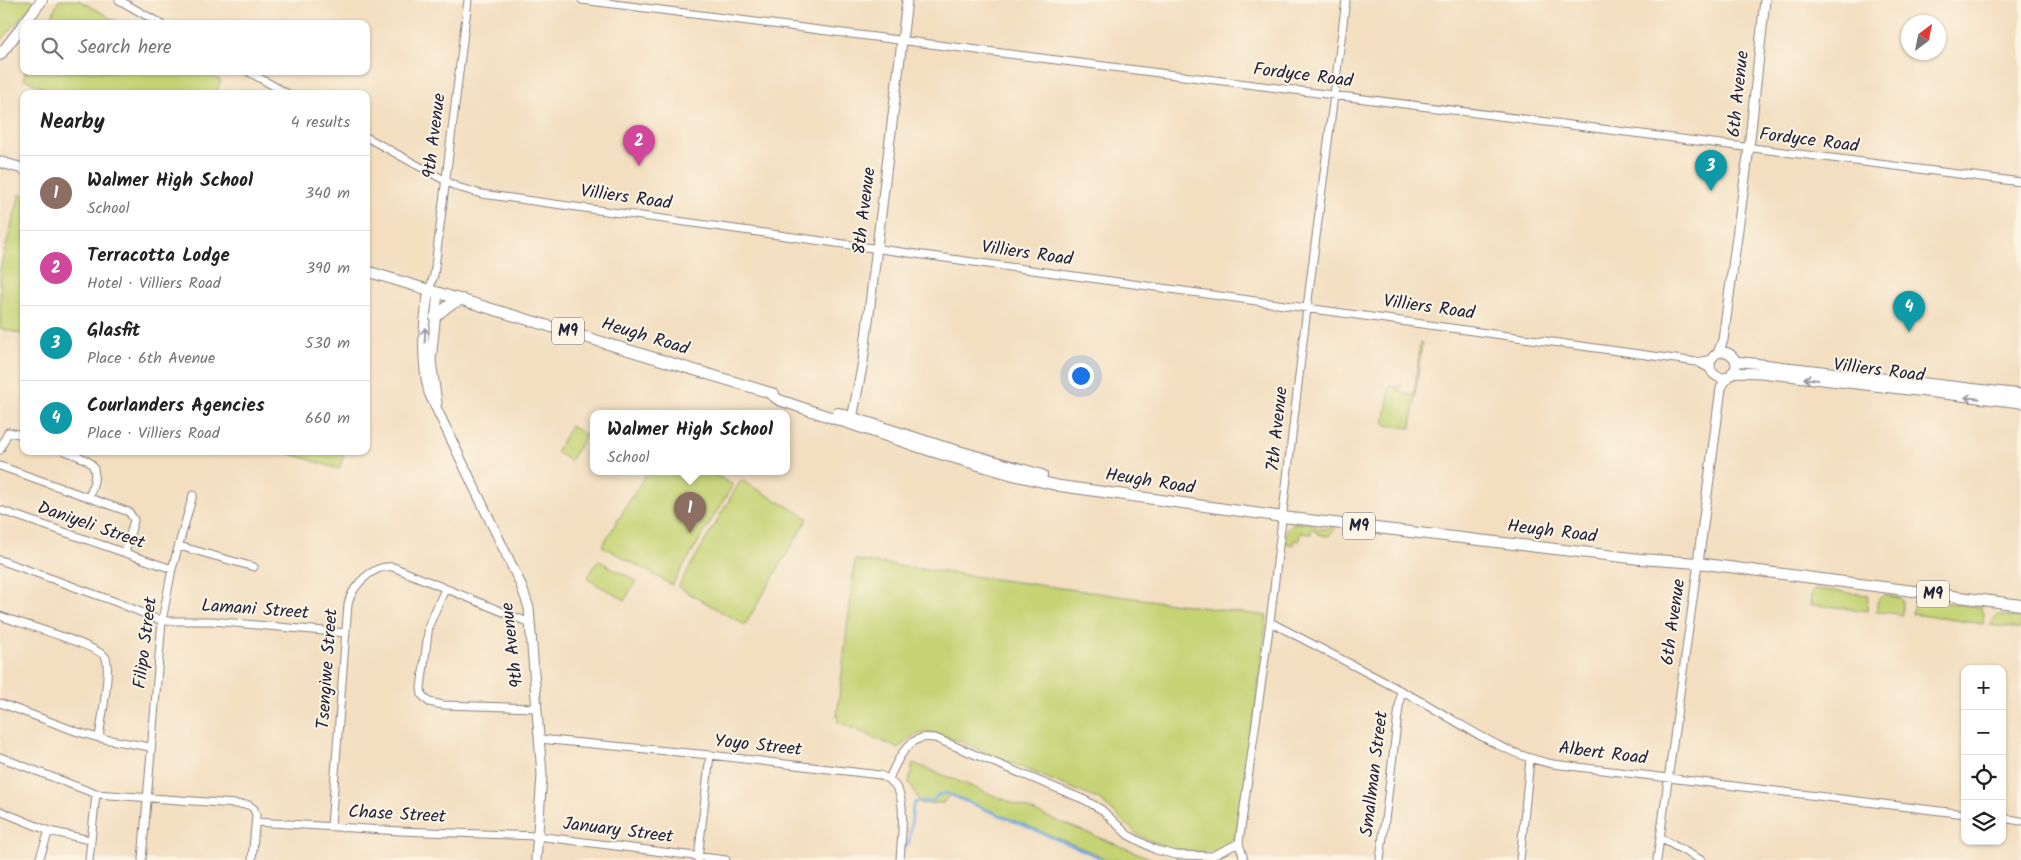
<!DOCTYPE html>
<meta charset="utf-8">
<style>
:root{--surface:#fff;--page:#f6f6f6;--text:#222;--muted:#767676;--line:#e0e0e0;--accent:#1f6fb2}
body{margin:0;font-family:Kalam,sans-serif;background:var(--page);color:var(--text)}
.controls{position:absolute;right:15px;bottom:15px;display:grid;overflow:hidden;border-radius:10px;box-shadow:0 1px 4px #0004}
.controls button{width:45px;height:45px;display:grid;place-items:center;padding:0;border:0;border-bottom:1px solid var(--line);background:var(--surface);color:var(--text);font:25px sans-serif}
.compass{position:absolute;left:1901px;top:15px;width:45px;height:45px;border-radius:50%;background:var(--surface);box-shadow:0 1px 4px #0004;rotate:32deg}
.you{position:absolute;left:1080px;top:375px;width:18px;height:18px;margin:-12px;border:4px solid #fff;border-radius:50%;background:#1a73e8;box-shadow:0 0 0 8px #1a73e833}
.badge{display:grid;place-items:center;width:32px;height:32px;border-radius:50%;background:var(--accent);color:#fff;font-size:16px;font-weight:700}
.pin{position:absolute;translate:-50% -41px;filter:drop-shadow(0 1px 2px #0008)}
.pin::after{content:'';position:absolute;top:26px;width:18px;height:15px;background:inherit;clip-path:polygon(0 0,100% 0,50% 100%)}
.popup{position:absolute;left:590px;top:410px;width:200px;height:65px;box-sizing:border-box;display:grid;place-content:center;border-radius:10px;background:var(--surface);filter:drop-shadow(0 1px 4px #0005);font-size:16px;white-space:nowrap;color:var(--muted)}
.popup b{font-size:19px;color:var(--text)}
.popup::after{content:'';position:absolute;left:50%;top:100%;margin-left:-10px;border:10px solid transparent;border-top-color:var(--surface)}
.list{margin:0;padding:0;list-style:none}
h2{display:flex;justify-content:space-between;align-items:center;height:65px;margin:0;padding:0 20px;font-size:21px}
h2 small{font-size:16px;font-weight:400;color:var(--muted)}
.list li{display:grid;grid-template-columns:32px 1fr auto;gap:15px;align-items:center;box-sizing:border-box;height:75px;padding:0 20px;border-top:1px solid var(--line)}
.list b{display:block;font-size:19px;white-space:nowrap}
.list p{margin:0;font-size:16px;white-space:nowrap;color:var(--muted)}
.list em{font-size:16px;font-style:normal;color:var(--muted)}
.icon{flex:none;width:28px;height:28px;fill:none;stroke:currentColor;stroke-width:2;stroke-linecap:round;stroke-linejoin:round}
.map{position:relative;flex:none;width:2021px;height:860px;overflow:hidden}
.search{position:absolute;background:var(--surface);box-shadow:0 1px 4px #0004;left:20px;top:20px;width:350px;height:55px;display:flex;align-items:center;gap:12px;box-sizing:border-box;padding:0 18px;border-radius:10px;color:var(--muted);font-size:19px}
.panel{position:absolute;background:var(--surface);box-shadow:0 1px 4px #0004;left:20px;top:90px;width:350px;height:365px;border-radius:10px}
.map>svg:first-child{display:block}
</style>
<div class="map">
<svg width="2021" height="860" viewBox="0 0 2021 860">
<rect width="100%" height="100%" fill="#fcf5e5"/>
<filter id="ink" filterUnits="userSpaceOnUse"><feTurbulence type="fractalNoise" baseFrequency=".02" numOctaves="2"/><feDisplacementMap in="SourceGraphic" scale="10" xChannelSelector="R" yChannelSelector="G"/><feConvolveMatrix kernelMatrix="1 2 1 2 8 2 1 2 1" color-interpolation-filters="sRGB"/></filter>
<filter id="wash" filterUnits="userSpaceOnUse"><feTurbulence type="fractalNoise" baseFrequency=".0096" numOctaves="4" result="noise"/><feDisplacementMap in="SourceGraphic" scale="20" xChannelSelector="R" yChannelSelector="G"/><feGaussianBlur stdDeviation="1.12" result="paint"/><feColorMatrix in="noise" values="0 0 0 0 0 0 0 0 0 0 0 0 0 0 0 0 0 1.4 0 .05"/><feComposite in="paint" operator="in"/></filter>
<g filter="url(#wash)">
<rect width="100%" height="100%" fill="#f3dec0"/>
<path fill="#c5d374" stroke="#747a58" d="M0,0h36l-36,42z
M59,0h20l42,24h-73z
M26,71h178l17,10 -6,13h-161l-31,-16z
M20,194l4,1v140l-24,-7v-60z
M1420,343h2l-11,85 -27,-3 6,-39 6,1 2,4v-6l4,-1 -1,9 13,2z
M571,426l15,9 -16,26 -14,-9z
M282,451h63l-6,18z
M647,472h63l23,13 -61,100 -70,-39z
M741,480l67,38 -63,107 -67,-38z
M1293,523h18c5,6 14,8 21,3l3,2v2l-7,6 -11,-2v-3l-6,-2v5l-11,-1 -1,8 -5,-1v4h-5l-4,-2 2,-13z
M598,560l38,21 -11,19 -38,-21z
M855,560l412,56 -20,162 -10,54 -6,11 -11,8 -18,1 -28,-3 -19,-6 -18,-9 -37,-34 -139,-58 -32,-11 -15,5 -16,12 -60,-26 -1,-6z
M1816,589l52,6 -1,16 -49,-6 -8,1 1,-13z
M1883,595l17,3 2,3v14l-26,-4 2,-11z
M1917,599l63,8 4,6 -1,11 -71,-10 2,-11z
M1998,615l23,3v11l-31,-4 3,-7z
M913,763l242,97h-51l-3,-4 -151,-62 -7,9 -22,1 -12,-22z"/>
<g fill="none" stroke-linecap="round" stroke-linejoin="round">
<path stroke="#72a9e1" stroke-width="2.5" d="M904,848l5,-5 4,-36 2,-5 18,-1 5,-6 8,-2 153,64 3,3"/>
</g>
</g>
<g filter="url(#ink)">
<g fill="none" stroke-linecap="round" stroke-linejoin="round">
<defs>
<path id="minor" d="M119,0l42,24
M582,0l1439,182
M247,71l41,23
M366,137l91,50 25,7 1215,168 15,-3
M429,290l5,-15 34,-275
M1697,362l13,7
M0,450l8,-18 16,3
M65,451c32,12 35,14 24,47
M0,466l129,46 5,8 -9,33
M0,510l172,59
M179,546l75,21
M0,560l116,42 46,19h50l134,12
M445,589l-16,36 -8,63 1,7 7,7 14,3 93,3
M0,616c16,6 101,30 106,42 5,14 -5,63 -7,80
M1270,622c52,27 104,54 156,82 42,24 79,51 127,60l412,50
M0,703l78,29 21,6 51,9
M539,739l171,16 170,20c8,4 14,7 18,15 8,15 3,52 2,70
M0,757l96,37 153,11 5,4 2,6 -4,45
M889,779c6,-14 16,-38 33,-41 4,-1 9,0 13,0l150,62 17,10 26,25 28,15 20,5 36,1 27,-13
M0,811l49,20 41,9
M2002,818l19,3
M256,822l144,9 137,5 189,24
M331,826l17,-222c4,-18 25,-40 45,-37l137,56
M1660,838l41,22
M698,859l12,-104
M39,860l10,-29
M89,860l7,-66
M142,860l20,-239 10,-52 21,-74
M1244,860l-5,-17 31,-221 37,-314 39,-308
M1380,860l21,-169
M1520,860l10,-101
M1657,860l41,-297"/>
<path id="tertiary" d="M429,290c-6,33 -8,71 0,103l92,192 8,23 13,167 -6,85
M1710 365a13 13 0 1 1 26 0a13 13 0 1 1-26 0Z
M1718,353l5,-13 26,-192 16,-148
M1735,361l286,33
M1732,372l29,1 260,30
M437,403l-6,-42 7,-69
M851,424l12,-62 44,-362
M1698,563l23,-175 6,-11"/>
<path id="secondary" d="M24,24l18,-24
M0,55l24,-31"/>
<path id="primary" d="M0,162l24,7
M366,271l408,123
M435,317l13,-11 14,-7
M769,393l10,7 155,52 79,23 47,11 223,31 357,42 58,4 323,42
M838,413l103,33 101,29"/>
</defs>
<use href="#minor" stroke="#8a807e" stroke-width="9"/>
<use href="#tertiary" stroke="#8a807e" stroke-width="11"/>
<use href="#secondary" stroke="#8a807e" stroke-width="12"/>
<use href="#primary" stroke="#8a807e" stroke-width="12"/>
<use href="#minor" stroke="#fff" stroke-width="7"/>
<use href="#tertiary" stroke="#fff" stroke-width="9"/>
<use href="#secondary" stroke="#fff" stroke-width="10"/>
<use href="#primary" stroke="#fff" stroke-width="10"/>
</g>
<defs><path id="oneway-shaft" d="M-6 0H5M1.5-3L5.5 0L1.5 3" fill="none" stroke-width="1.6" stroke-linecap="round" stroke-linejoin="round" transform="scale(1.25)"/></defs>
<g stroke="#9c9ca7">
<use href="#oneway-shaft" transform="translate(425 335) rotate(-88)"/>
<use href="#oneway-shaft" transform="translate(1811 379) rotate(-173)"/>
<use href="#oneway-shaft" transform="translate(1972 398) rotate(-174)"/>
</g>
</g>
<g text-anchor="middle" dominant-baseline="central" stroke-width="4" stroke-linejoin="round" paint-order="stroke">
<g fill="#fcf5e5" stroke="#63616e" stroke-width="1">
<rect x="552" y="317.5" width="32" height="27" rx="4"/>
<rect x="1343" y="512.5" width="32" height="27" rx="4"/>
<rect x="1917" y="580.5" width="32" height="27" rx="4"/>
</g>
<g font-size="16" font-weight="bold" fill="#22223b">
<text x="568" y="331">M9</text>
<text x="1359" y="526">M9</text>
<text x="1933" y="594">M9</text>
</g>
<g font-size="18" fill="#22223b" stroke="#fcf5e5">
<text transform="translate(1303 76) rotate(7)">Fordyce Road</text>
<text transform="translate(1739 94) rotate(-84)">6th Avenue</text>
<text transform="translate(435 136) rotate(-83)">9th Avenue</text>
<text transform="translate(1809 141) rotate(7)">Fordyce Road</text>
<text transform="translate(626 198) rotate(8)">Villiers Road</text>
<text transform="translate(865 211) rotate(-83)">8th Avenue</text>
<text transform="translate(1027 254) rotate(8)">Villiers Road</text>
<text transform="translate(1429 308) rotate(8)">Villiers Road</text>
<text transform="translate(645 337) rotate(17)">Heugh Road</text>
<text transform="translate(1879 371) rotate(7)">Villiers Road</text>
<text transform="translate(1278 429) rotate(-84)">7th Avenue</text>
<text transform="translate(1150 482) rotate(9)">Heugh Road</text>
<text transform="translate(91 526) rotate(19)">Daniyeli Street</text>
<text transform="translate(1552 532) rotate(7)">Heugh Road</text>
<text transform="translate(255 610) rotate(4)">Lamani Street</text>
<text transform="translate(1674 622) rotate(-82)">6th Avenue</text>
<text transform="translate(146 643) rotate(-83)">Filipo Street</text>
<text transform="translate(513 645) rotate(-97)">9th Avenue</text>
<text transform="translate(328 669) rotate(-86)">Tsengiwe Street</text>
<text transform="translate(758 746) rotate(6)">Yoyo Street</text>
<text transform="translate(1603 754) rotate(7)">Albert Road</text>
<text transform="translate(1375 774) rotate(-83)">Smallman Street</text>
<text transform="translate(397 815) rotate(3)">Chase Street</text>
<text transform="translate(618 831) rotate(7)">January Street</text>
</g>
</g>
</svg>
<div class="controls">
<button>+</button>
<button>−</button>
<button><svg class="icon" aria-label="locate" viewBox="0 0 24 24"><circle cx="12" cy="12" r="6"/><path d="M12 2v4M12 18v4M2 12h4M18 12h4"/></svg></button>
<button><svg class="icon" aria-label="layers" viewBox="0 0 24 24"><path d="M12 4l9 5-9 5-9-5zM3 14l9 5 9-5"/></svg></button>
</div>
<svg class="compass" viewBox="-18 -18 36 36"><path d="M0-13l5 13h-10z" fill="#e53935"/><path d="M0 13l5-13h-10z" fill="#767676"/></svg>
<div class="you"></div>
<div class="pin badge" style="left:690px;top:533px;background:#8d6e63">1</div>
<div class="popup"><b>Walmer High School</b>School</div>
<div class="pin badge" style="left:639px;top:166px;background:#d1479c">2</div>
<div class="pin badge" style="left:1711px;top:191px;background:#0f9aa8">3</div>
<div class="pin badge" style="left:1909px;top:332px;background:#0f9aa8">4</div>
<div class="search"><svg class="icon" aria-label="search" viewBox="0 0 24 24"><circle cx="10" cy="10" r="6"/><path d="M15 15l6 6"/></svg>Search here</div>
<section class="panel">
<h2>Nearby<small>4 results</small></h2>
<ul class="list">
<li><span class="badge" style="background:#8d6e63">1</span><div><b>Walmer High School</b><p>School</p></div><em>340 m</em></li>
<li><span class="badge" style="background:#d1479c">2</span><div><b>Terracotta Lodge</b><p>Hotel · Villiers Road</p></div><em>390 m</em></li>
<li><span class="badge" style="background:#0f9aa8">3</span><div><b>Glasfit</b><p>Place · 6th Avenue</p></div><em>530 m</em></li>
<li><span class="badge" style="background:#0f9aa8">4</span><div><b>Courlanders Agencies</b><p>Place · Villiers Road</p></div><em>660 m</em></li>
</ul>
</section>
</div>
